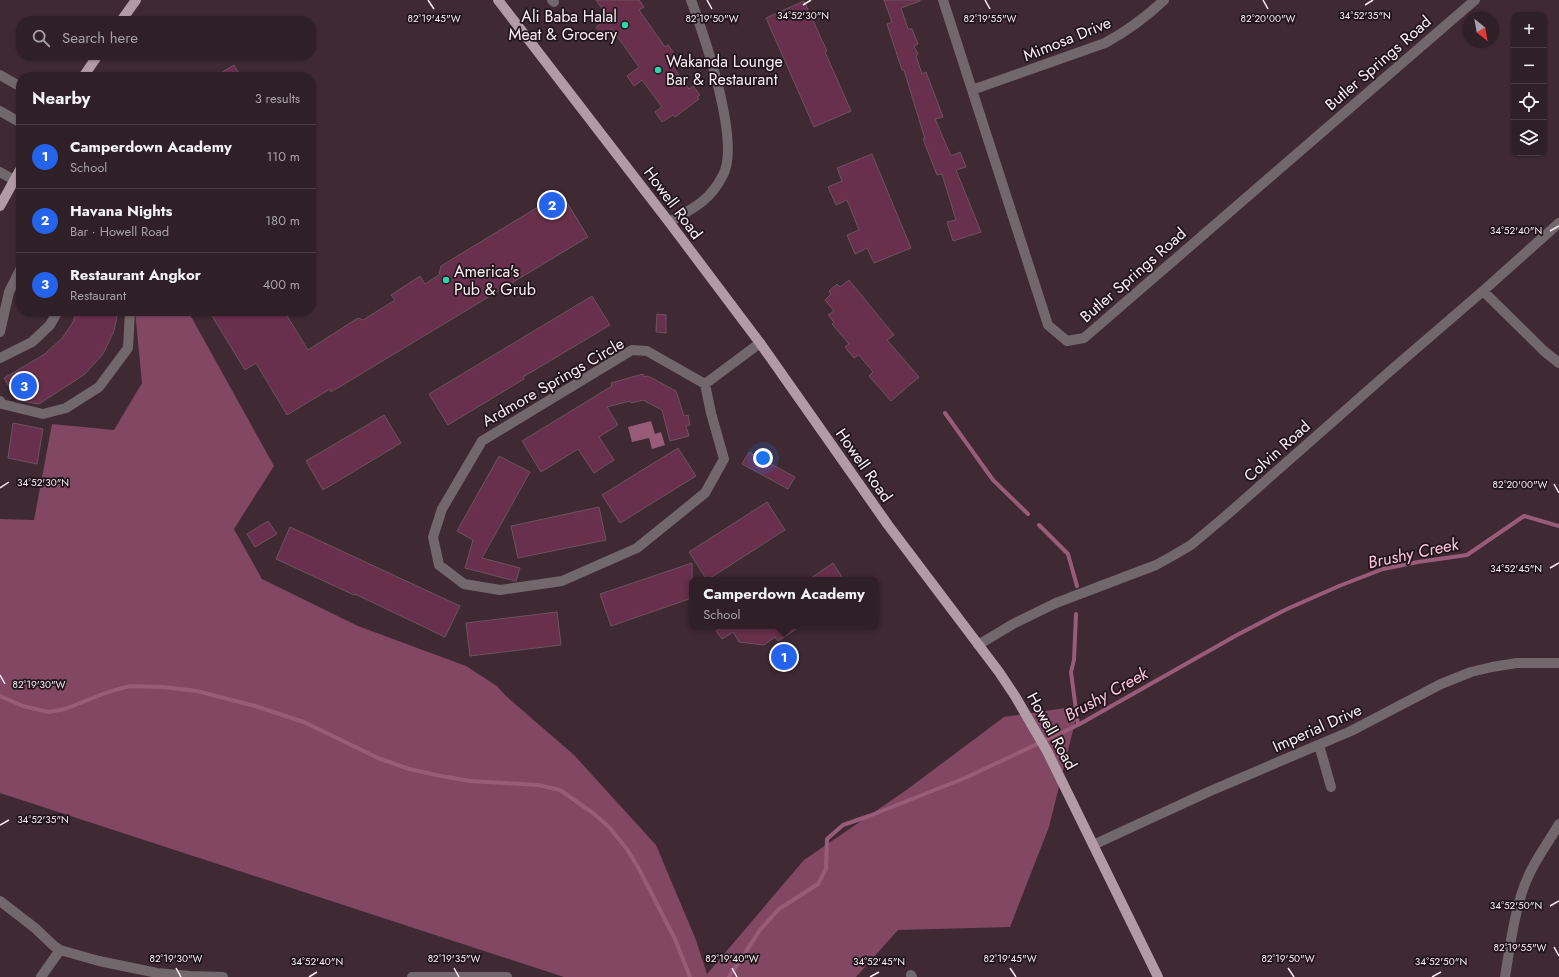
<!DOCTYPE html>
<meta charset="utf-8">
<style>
:root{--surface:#2f1f26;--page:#37272e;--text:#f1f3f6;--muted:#a7a2a7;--line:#4a3d43;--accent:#2563eb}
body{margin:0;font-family:Jost,sans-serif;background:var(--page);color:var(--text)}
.controls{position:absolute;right:12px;top:12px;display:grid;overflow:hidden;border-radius:8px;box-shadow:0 1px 3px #0004}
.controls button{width:36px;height:36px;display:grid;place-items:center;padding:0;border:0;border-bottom:1px solid var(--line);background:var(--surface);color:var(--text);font:20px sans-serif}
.compass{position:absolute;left:1463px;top:12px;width:36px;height:36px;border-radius:50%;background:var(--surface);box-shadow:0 1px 3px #0004;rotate:149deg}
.you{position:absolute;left:763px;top:458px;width:14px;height:14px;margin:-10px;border:3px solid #fff;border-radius:50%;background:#1a73e8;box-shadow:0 0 0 6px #1a73e833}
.badge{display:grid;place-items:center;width:26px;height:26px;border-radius:50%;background:var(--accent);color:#fff;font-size:13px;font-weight:700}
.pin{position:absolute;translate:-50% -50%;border:2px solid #fff;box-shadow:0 1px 4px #0006}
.popup{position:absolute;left:689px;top:577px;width:190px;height:52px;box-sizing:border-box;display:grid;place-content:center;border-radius:8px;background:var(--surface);filter:drop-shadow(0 1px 3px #0005);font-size:13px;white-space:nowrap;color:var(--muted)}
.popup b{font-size:15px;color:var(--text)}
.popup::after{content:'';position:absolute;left:50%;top:100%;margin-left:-8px;border:8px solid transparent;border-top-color:var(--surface)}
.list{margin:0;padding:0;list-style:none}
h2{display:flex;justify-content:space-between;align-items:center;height:52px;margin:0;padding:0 16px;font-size:17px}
h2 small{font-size:13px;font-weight:400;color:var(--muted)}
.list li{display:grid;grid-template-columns:26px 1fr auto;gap:12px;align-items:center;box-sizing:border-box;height:64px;padding:0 16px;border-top:1px solid var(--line)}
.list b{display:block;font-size:15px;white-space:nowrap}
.list p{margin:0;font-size:13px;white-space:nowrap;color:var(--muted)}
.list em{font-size:13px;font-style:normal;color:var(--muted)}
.icon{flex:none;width:22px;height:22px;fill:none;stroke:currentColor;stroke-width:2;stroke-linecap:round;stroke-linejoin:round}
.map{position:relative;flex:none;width:1559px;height:977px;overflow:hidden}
.search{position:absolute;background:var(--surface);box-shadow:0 1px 3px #0004;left:16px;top:16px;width:300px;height:44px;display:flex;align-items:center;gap:10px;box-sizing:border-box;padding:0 14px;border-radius:16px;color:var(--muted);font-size:15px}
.panel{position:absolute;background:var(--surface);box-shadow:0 1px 3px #0004;left:16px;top:72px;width:300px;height:244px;border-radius:16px}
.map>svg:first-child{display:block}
</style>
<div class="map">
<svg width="1559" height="977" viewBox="0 0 1559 977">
<rect width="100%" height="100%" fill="#3f2933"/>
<path fill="#814763" d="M135,311h53l86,155 -40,63 28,50 96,47 108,40 31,20 9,10 68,59 82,90 40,95 11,34 97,-114 101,-69 99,-74 75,-11 -30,121 -39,100 -112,3 -42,47h-292l-564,-184v-274l34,1 18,-96 62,6 28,-47z"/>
<path fill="#995c78" d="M651,421l4,13 6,-2 4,13 -13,4 -3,-11 -17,4 -4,-15z"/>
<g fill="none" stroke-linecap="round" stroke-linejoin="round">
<path stroke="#995c78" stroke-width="4" d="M945,413l48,67 35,34
M1039,525l29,29 9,32
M1076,614l-2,46 -3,12 7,53
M0,696l23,10 25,6 17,-3 43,-17 22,-6 33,1 34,4 58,15 49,16 74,36 31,11 32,7 29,5 68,4 22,5 33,23 16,14 18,22 12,20 36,70 15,38
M729,977l31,-47 19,-21 39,-25 8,-15 1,-30 16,-14 26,-9 96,-38 113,-53 159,-90 50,-26 52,-23 44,-17 35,-7 49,-7 57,-39 35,10"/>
</g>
<path fill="#68304c" stroke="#6c535d" d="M596,0h43l5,7 -5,3 26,37 3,-2 8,11 -7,5 20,28 4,-3 7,9 -3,2 2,2 -24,18 -2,-2 -11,7 -7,-10 7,-5 -20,-27 -8,6 -7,-10 12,-9 -27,-38 -9,7 -7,-9 13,-9z
M884,0h36v1l-19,7 7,21h4l6,15 -4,2 4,8 -2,2 6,18 4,-2 17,45 -8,2 16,37 9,-4 6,15 -10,3 25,62 -28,9 -6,-19 9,-2 -14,-46 -5,1 -14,-36h2l-21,-69h-2l-15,-46 5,-2z
M804,1l23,50 -2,1 26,59 -37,16 -48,-109z
M234,65l7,12h-27z
M872,154l39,94 -37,15 -7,-15 -12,6 -8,-19 12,-5 -12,-30 -11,5 -8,-18 14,-6 -5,-13z
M561,193l27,44 -257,155 -1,-3 -43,26 -31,-52 -11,7 -36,-59h75l24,39 50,-32 5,2 32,-20 -4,-5 29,-19 5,8 14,-9 2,-9z
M849,280l45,55 -7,5 32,37 -28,24 -22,-25 4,-4 -14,-17 -5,3 -9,-11 4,-3 -17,-20 2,-2 -6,-7 6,-4 -9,-11 6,-6 -2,-3 8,-7 3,3z
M592,296l18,29 -87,52 1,2 -76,46 -19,-31z
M77,311h41l-4,20 -11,23 -18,20 -46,30 -22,-4 -13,-22 41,-24 18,-17 10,-15z
M657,314l9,1v18l-10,-1z
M643,374l1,3 4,-1 28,15 8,25 4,-1 2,10 -4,1 3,10 -19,5 -8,-31 -19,-10 -12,3 -1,-2 -23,6 11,18 -19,12 15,23 -20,13 -16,-24 -37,23 -19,-31 90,-55 -1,-3z
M384,415l17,28 -78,47 -17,-29z
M13,423l30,6 -6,35 -29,-6z
M678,448l18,28 -76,47 -18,-28z
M749,452l46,25 -7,12 -46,-25z
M499,456l31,16 -48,86 38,10 -4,13h-1l-50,-13 8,-28 -16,-9z
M767,502l18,28 -78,50 -18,-28z
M599,507l7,33 -88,18 -7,-32z
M268,521l9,13 -22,13 -8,-13z
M290,527l170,79 -15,31 -90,-43 -1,1 -78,-36z
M692,563v35l-81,28 -11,-32z
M833,563l11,17h-36z
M557,612l4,33 -91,11 -4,-33z
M724,626h77l-23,15 -3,-4 -11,8 -25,-3 -6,-10 -11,7 -6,-8z"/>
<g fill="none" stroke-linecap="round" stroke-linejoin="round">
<path stroke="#72676b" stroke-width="10" d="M552,0l2,2
M943,0l105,325 19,16 17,-3 391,-338
M0,75l21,12
M972,90l133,-47c22,-12 41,-26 59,-43
M0,111l21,12
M0,172l14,8
M669,222c25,-14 41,-21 54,-47 18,-33 -19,-140 -32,-175
M1483,291l61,60 15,12
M0,332l9,-40 12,-24
M0,358l32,-16 18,-17 8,-14
M705,384l6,29 13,46 -19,34 -68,55 -75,33 -62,9 -36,-6 -25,-19 -6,-28 9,-28 40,-68 150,-91 15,1 58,33 55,-41
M0,401l2,3 41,10 23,-6 33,-21 29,-39 2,-37
M978,645l35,-21 43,-21 100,-38 18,-10 17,-10 37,-31 161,-142 94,-81 76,-68
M1319,745l12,42
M1093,845l115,-53 143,-61 90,-47 30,-12 21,-5 25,-4h42
M0,901l35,27 19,18 6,4 39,11 58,12 33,3 33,1
M911,975l1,2
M41,977l19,-27
M412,977h95
M1505,977c5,-30 10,-72 23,-100 8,-19 21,-35 31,-53"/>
<path stroke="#b39ba5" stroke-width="10" d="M498,0l171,222 91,121 128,182 111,147 16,24 32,55 111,226
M121,21l15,-21
M83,77l15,-22
M0,206l21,-38"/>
</g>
<path fill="none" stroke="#fdeef4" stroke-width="1.5" d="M428,0l6,9M707,0l5,9M985,0l5,9M1263,0l5,9M803,5l8,-5M1365,5l8,-5M1550,231l9,-5M1554,484l5,9M0,488l9,-6M1550,568l9,-5M0,675l5,9M0,825l9,-5M1550,906l9,-5M1554,947l5,9M176,968l5,9M454,968l5,9M732,968l5,9M1010,968l6,9M1288,968l6,9M309,977l8,-5M870,977l9,-5M1432,977l9,-5"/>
<g fill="#2cd5ab" stroke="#1f151a" stroke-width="1.5">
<circle cx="625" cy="25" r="4"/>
<circle cx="658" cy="70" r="4"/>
<circle cx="446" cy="280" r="4"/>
</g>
<g text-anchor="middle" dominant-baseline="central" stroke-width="3.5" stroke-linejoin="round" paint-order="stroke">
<g font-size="16" fill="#fdeef4" stroke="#1f151a" text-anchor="start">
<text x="617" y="16" text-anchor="end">Ali Baba Halal<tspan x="617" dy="18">Meat &amp; Grocery</tspan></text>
<text x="666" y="61">Wakanda Lounge<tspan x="666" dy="18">Bar &amp; Restaurant</tspan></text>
<text x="454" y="271">America's<tspan x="454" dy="18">Pub &amp; Grub</tspan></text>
</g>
<g font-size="16" fill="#fdeef4" stroke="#1f151a">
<text transform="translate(1067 39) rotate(-22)">Mimosa Drive</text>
<text transform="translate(1378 63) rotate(-41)">Butler Springs Road</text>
<text transform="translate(673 203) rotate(53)">Howell Road</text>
<text transform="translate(1133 275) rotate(-41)">Butler Springs Road</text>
<text transform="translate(553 382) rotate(-30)">Ardmore Springs Circle</text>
<text transform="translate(1277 451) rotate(-42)">Colvin Road</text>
<text transform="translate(864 465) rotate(55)">Howell Road</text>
<text transform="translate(1317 728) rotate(-24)">Imperial Drive</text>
<text transform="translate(1052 731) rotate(61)">Howell Road</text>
</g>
<g font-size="17" font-style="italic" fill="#fec6de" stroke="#1f151a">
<text transform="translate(1413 553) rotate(-12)">Brushy Creek</text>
<text transform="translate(1106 694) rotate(-29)">Brushy Creek</text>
</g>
</g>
<g font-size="10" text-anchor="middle" fill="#fdeef4" stroke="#1f151a" stroke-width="3.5" stroke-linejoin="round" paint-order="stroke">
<text x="803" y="19">34°52'30"N</text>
<text x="1365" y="19">34°52'35"N</text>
<text x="434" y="22">82°19'45"W</text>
<text x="712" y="22">82°19'50"W</text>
<text x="990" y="22">82°19'55"W</text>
<text x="1268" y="22">82°20'00"W</text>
<text x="1516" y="234">34°52'40"N</text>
<text x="43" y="486">34°52'30"N</text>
<text x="1520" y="488">82°20'00"W</text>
<text x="1516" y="572">34°52'45"N</text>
<text x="39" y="688">82°19'30"W</text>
<text x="43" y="823">34°52'35"N</text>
<text x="1516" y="909">34°52'50"N</text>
<text x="1520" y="951">82°19'55"W</text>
<text x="176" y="962">82°19'30"W</text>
<text x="454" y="962">82°19'35"W</text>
<text x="732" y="962">82°19'40"W</text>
<text x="1010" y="962">82°19'45"W</text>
<text x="1288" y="962">82°19'50"W</text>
<text x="317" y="965">34°52'40"N</text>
<text x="879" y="965">34°52'45"N</text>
<text x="1441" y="965">34°52'50"N</text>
</g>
</svg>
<div class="controls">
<button>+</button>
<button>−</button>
<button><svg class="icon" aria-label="locate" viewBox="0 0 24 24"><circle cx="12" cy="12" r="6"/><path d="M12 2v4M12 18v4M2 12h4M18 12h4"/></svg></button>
<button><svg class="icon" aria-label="layers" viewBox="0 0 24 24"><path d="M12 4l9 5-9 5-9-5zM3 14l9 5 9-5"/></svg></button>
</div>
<svg class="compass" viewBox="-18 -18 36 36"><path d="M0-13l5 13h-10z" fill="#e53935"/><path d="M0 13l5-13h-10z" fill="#a7a2a7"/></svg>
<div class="you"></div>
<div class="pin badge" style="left:784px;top:657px">1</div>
<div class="popup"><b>Camperdown Academy</b>School</div>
<div class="pin badge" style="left:552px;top:205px">2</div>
<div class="pin badge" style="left:24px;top:386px">3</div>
<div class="search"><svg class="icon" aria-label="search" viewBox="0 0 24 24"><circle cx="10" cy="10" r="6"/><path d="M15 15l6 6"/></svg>Search here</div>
<section class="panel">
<h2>Nearby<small>3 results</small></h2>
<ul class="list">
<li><span class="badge">1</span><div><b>Camperdown Academy</b><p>School</p></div><em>110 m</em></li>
<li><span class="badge">2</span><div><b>Havana Nights</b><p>Bar · Howell Road</p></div><em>180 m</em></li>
<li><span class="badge">3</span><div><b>Restaurant Angkor</b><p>Restaurant</p></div><em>400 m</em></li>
</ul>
</section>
</div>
